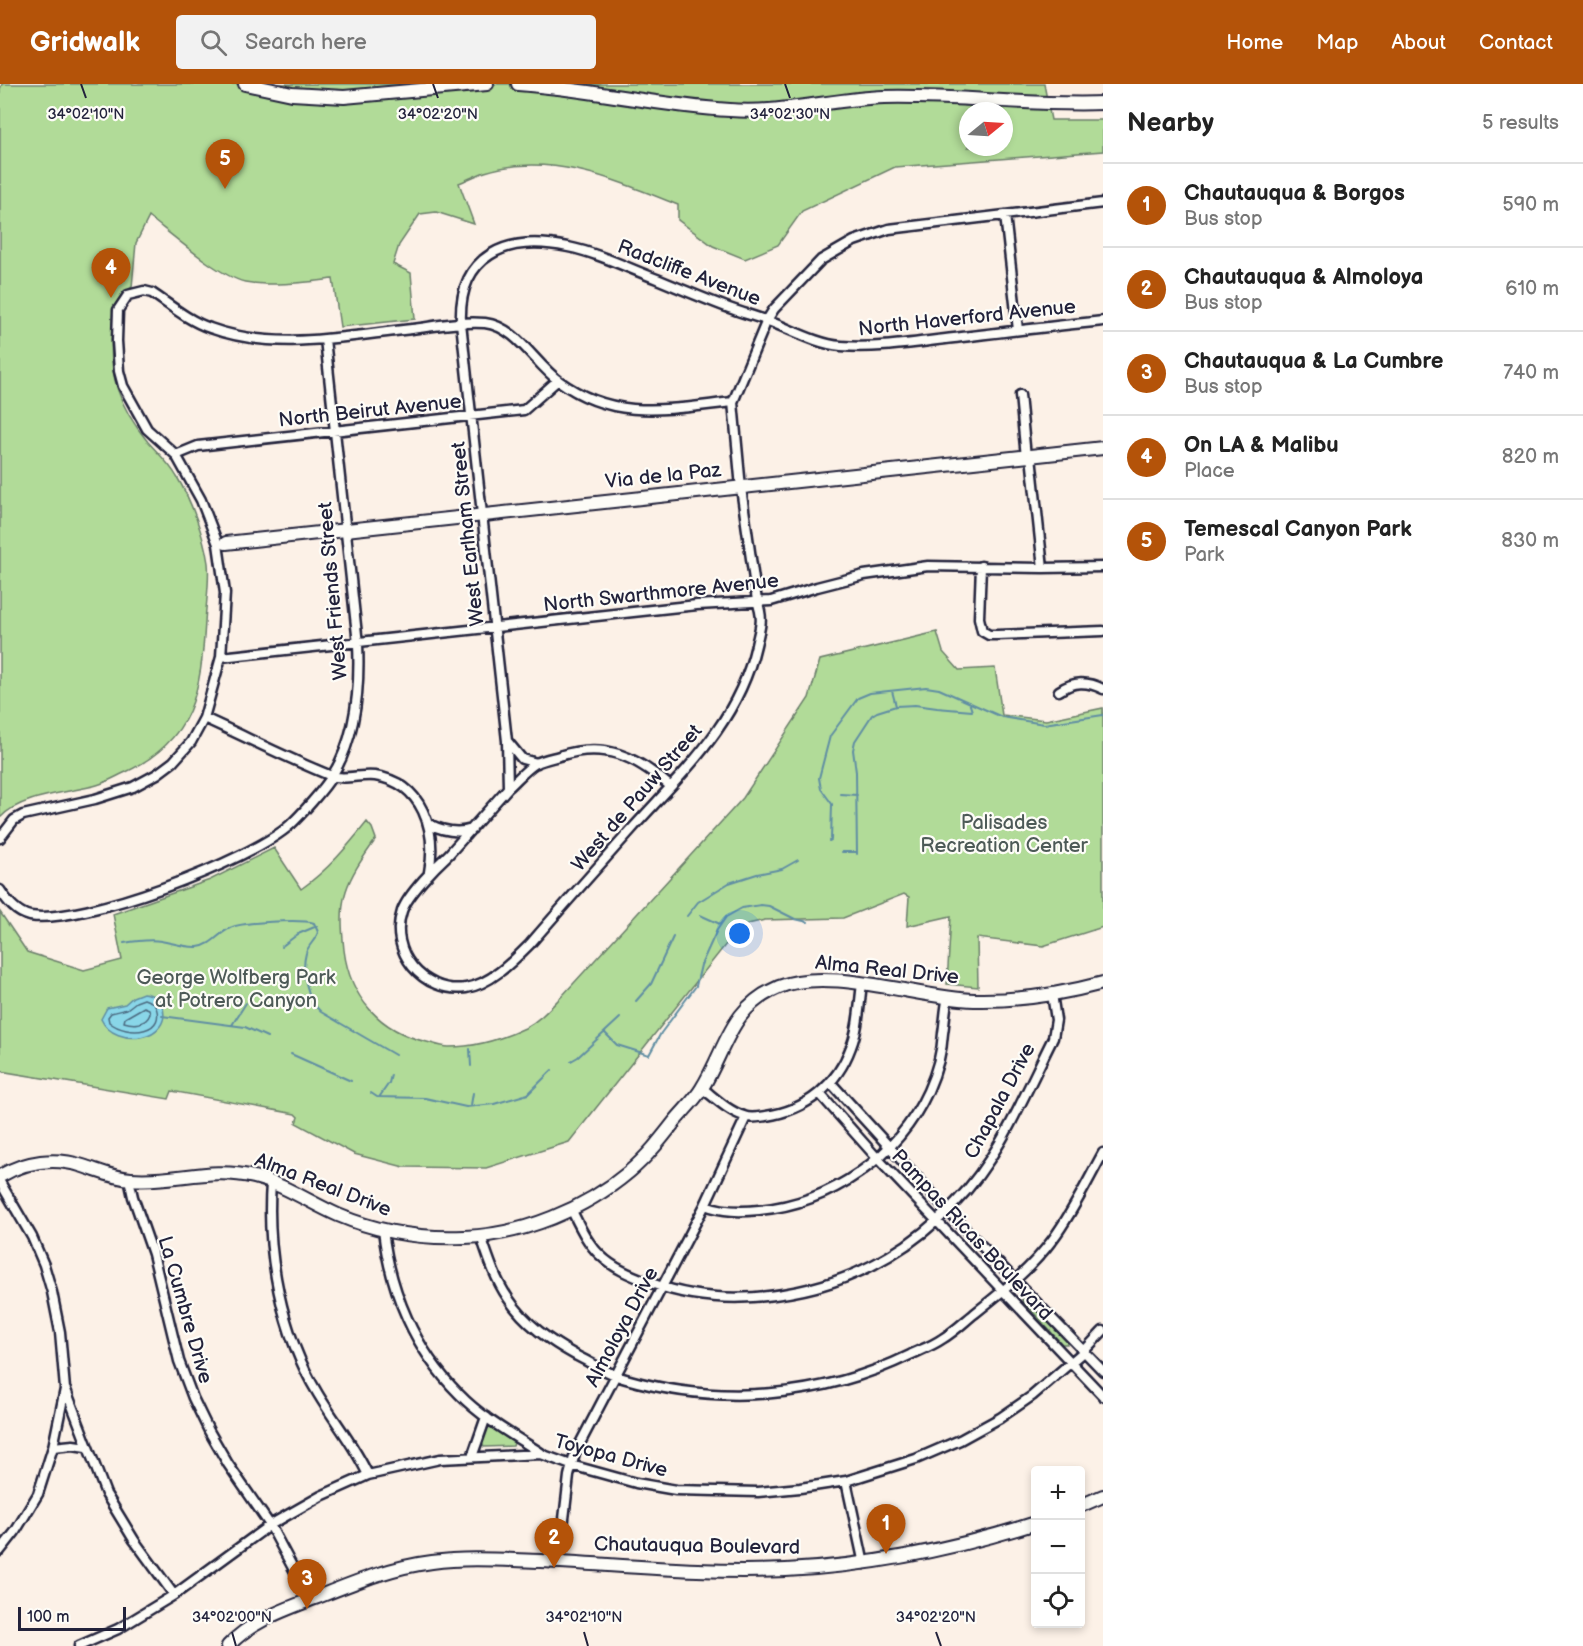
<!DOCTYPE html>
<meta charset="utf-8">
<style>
:root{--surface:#fff;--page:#f2f2f2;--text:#222;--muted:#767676;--line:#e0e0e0;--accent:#b45309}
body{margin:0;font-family:"Balsamiq Sans",sans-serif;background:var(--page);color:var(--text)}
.controls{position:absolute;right:18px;bottom:18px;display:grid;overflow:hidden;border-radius:6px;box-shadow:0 3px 9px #0003}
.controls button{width:54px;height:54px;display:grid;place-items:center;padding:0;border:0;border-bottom:2px solid var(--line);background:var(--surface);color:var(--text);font:30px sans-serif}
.compass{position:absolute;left:959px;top:18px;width:54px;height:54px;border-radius:50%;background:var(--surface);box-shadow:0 3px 9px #0003;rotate:72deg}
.scale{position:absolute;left:18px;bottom:15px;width:108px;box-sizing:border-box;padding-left:6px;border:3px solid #22223b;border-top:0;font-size:16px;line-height:21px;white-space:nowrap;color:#22223b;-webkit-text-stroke:4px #fdfcf7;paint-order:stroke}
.you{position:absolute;left:740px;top:850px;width:21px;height:21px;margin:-15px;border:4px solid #fff;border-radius:50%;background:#1a73e8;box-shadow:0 0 0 9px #1a73e833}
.badge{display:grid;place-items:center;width:39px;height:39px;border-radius:50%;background:var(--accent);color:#fff;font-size:20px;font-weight:700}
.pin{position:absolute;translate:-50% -50px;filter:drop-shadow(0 2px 3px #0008)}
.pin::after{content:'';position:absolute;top:32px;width:21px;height:18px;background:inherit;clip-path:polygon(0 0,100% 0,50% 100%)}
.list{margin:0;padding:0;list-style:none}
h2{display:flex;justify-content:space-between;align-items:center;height:78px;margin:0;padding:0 24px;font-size:26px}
h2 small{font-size:20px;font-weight:400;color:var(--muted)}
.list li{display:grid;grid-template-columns:39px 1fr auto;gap:18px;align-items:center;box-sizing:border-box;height:84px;padding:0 24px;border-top:2px solid var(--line)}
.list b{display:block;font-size:22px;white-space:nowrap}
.list p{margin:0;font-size:20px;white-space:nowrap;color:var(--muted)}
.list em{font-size:20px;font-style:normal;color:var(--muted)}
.icon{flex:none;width:33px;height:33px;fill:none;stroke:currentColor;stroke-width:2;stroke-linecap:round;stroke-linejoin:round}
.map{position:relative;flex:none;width:1103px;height:1562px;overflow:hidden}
header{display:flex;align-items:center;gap:36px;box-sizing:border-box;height:84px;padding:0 30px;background:var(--accent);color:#fff}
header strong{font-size:28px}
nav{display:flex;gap:33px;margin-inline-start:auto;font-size:21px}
.search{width:420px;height:54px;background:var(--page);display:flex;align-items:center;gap:15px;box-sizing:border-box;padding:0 21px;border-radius:6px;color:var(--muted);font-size:22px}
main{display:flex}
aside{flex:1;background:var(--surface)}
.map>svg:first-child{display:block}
</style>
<header>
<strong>Gridwalk</strong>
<div class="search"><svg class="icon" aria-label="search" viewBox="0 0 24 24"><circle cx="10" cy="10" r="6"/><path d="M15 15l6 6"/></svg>Search here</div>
<nav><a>Home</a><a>Map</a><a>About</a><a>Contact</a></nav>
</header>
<main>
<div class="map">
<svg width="1103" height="1562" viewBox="0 0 1103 1562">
<rect width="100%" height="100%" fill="#fcf1e7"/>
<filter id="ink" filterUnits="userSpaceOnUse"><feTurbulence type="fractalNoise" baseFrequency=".0167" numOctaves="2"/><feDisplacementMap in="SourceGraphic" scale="12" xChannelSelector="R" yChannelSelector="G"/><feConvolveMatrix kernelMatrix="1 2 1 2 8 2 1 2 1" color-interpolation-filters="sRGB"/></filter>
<g filter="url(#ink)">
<path fill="#b1db98" stroke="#6a7e6a" stroke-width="1.5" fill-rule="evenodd" d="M2,0h1042l7,36h52v31l-208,16 -93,44 -24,34 -33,14 -32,-13 -35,-26v-15c-60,-24 -127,-54 -193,-33 -9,3 -18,8 -26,11l15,41 -38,-12 -16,2 -21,31 -6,19 18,9 4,46 -75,8 -7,-48c-26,3 -61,8 -88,3 -25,-5 -74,-48 -96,-65l-13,26 -4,44c-18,10 -19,24 -20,42 -4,46 7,78 36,113 10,11 22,22 29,35 14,23 27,59 31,86 2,18 -2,40 -3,59 -4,68 -11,118 -79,150 -9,4 -19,10 -29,13 -28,8 -77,10 -97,33v-729zM968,27h36v36h-36z
M937,548l6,20 16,18 36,-2 7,47 44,5 57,-12v219l-60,19 -66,-8 1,49 -31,-3 4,-68 -44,10 2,-29 -5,-3 -61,24 -78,2 -17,4 -14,10 -165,208 -83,26 -82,-1 -50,-13 -58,-31 2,-6 -3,-3 -123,-23 -3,8 -169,-28v-159l27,40 57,18 38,-10 -9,-46 97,-34 64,-32 27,41c27,-19 46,-42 66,-67l5,6 4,11c-11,16 -24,33 -30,52 -6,18 -4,40 -2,59 6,48 36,81 83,92 7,2 15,5 22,5 26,0 53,-8 76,-19 15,-8 26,-21 38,-33l180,-197 66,-100 11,-38z
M1023,1212h3l41,44v4h-5l-40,-44z
M491,1342l21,13 2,4 -1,3 -29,1 -2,-4 5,-14z"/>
<path fill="#89d6e8" stroke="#608ea3" stroke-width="1.5" d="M143,909c8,1 16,4 19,12 13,35 -47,45 -61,14l6,-11 18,-4 8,-7z"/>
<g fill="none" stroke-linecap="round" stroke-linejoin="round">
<path stroke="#4b6a80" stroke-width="1.5" d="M144,915l10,4c16,30 -26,35 -45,19l-1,-5 3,-4 16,-4 9,-7z
M144,923l5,2 1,5c-4,11 -17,11 -26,8l1,-4z"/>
<path stroke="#608ea3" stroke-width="2" d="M892,607l4,15
M840,710l17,1
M829,757l2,-1 1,-36 -11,-15 -2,-11 11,-42 28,-38 12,-5 56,-6 13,2 63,28 42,7 59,-9
M842,768h15
M857,770l-1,-82 -3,-22 2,-9 17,-26 5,-3 19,-6 19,-1 22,3 35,3 -3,-9
M700,831l20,9
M687,832l11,-14 31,-19 28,-9 25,-5 16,-9
M124,859c12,-2 24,-4 37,-2 12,2 25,7 37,6 14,-2 20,-13 32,-19 11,-6 71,-9 84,-5l4,9c-2,8 -10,13 -12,21 -5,18 1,47 15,59l74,43
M281,863l17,-13 19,-8
M636,917l15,-17 22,-47
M162,932l83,11 22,10
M232,941l14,-22
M605,949l12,12 32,10 12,-22 35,-47 5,-21 16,-35 9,-13 16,-9 19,-3 8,1 26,13 13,3
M470,965l1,17
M291,970l60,27
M571,977l7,-4 42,-39
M371,1009l6,4 48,1 41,9 28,-3 34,-10 24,-24
M380,1012l9,-13 2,-8
M471,1021l2,-12"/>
<defs>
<path id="street" d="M1103,119l-214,26 -35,12 -33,19 -47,49 -7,11 -34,82 8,86 16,113c7,19 3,26 -1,44 -18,79 -75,129 -126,186 -34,38 -67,75 -100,113 -17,17 -39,40 -64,44 -43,6 -78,-37 -64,-77 6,-17 34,-45 47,-57l59,-66 -1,-47 -46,-418c-3,-68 45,-89 107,-76 30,6 60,21 89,32 24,10 48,20 72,29 13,5 26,8 39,13 23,8 48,23 73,25 38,3 76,-4 113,-8 50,-6 99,-12 149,-17
M1005,131l13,115
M1020,311l6,62
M176,371l22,-9 326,-36 34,-30
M1031,372l12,112
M981,482l-2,52 3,13 7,4h8l106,-4
M221,573l476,-52 74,-4 46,-14 47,-12 64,-9 115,2 60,-1
M1059,607c15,-10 28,-10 44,-2
M204,634c42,19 83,40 125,57 15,6 31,-1 46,1 48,7 62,55 54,96
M508,658l14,17 15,4
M508,704c9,-8 18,-19 28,-25 7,-3 16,-5 23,-7 46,-15 76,0 111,30
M429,740c14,7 28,10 43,5
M0,754l14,-18 9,-5 72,-16 38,-12 24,-13 16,-12 18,-20 13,-24 17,-61 4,-64 -7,-49 -17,-44 -25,-45 -29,-26 -24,-43 -4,-15 -2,-30 1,-31 10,-15 16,-4 8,2c18,12 37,28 58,35 66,24 135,8 202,1 24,-3 49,-8 73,-6 32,4 49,40 74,58 56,41 110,28 174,21
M0,806c7,11 16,23 30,26 52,9 220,-55 260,-91 10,-9 35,-37 42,-49 24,-38 28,-89 26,-132l-33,-305
M831,999l116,127 156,161
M702,1004c13,10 26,23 42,28 6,3 15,1 22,0 41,-6 71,-31 85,-69 8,-20 8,-42 11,-63
M820,1010l57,64 226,238
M129,1095l4,18 20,57 26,107 14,37 16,33 19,33 42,61 40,75
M0,1098l32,55 12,28 8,27 8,40 5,57 -12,58 -15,47 -23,38 -15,19
M271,1099c-5,70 10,150 47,211 16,27 37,52 50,81
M705,1121c18,7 35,7 54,5 72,-7 139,-53 169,-119 8,-18 14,-38 15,-58 2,-12 2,-24 5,-36
M571,1125c8,16 16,34 29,46 14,14 33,21 51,28 75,28 170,14 238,-27 24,-14 47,-33 67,-54 44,-45 68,-107 97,-164l3,-18 -4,-26
M383,1146c7,61 32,120 76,164 23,24 54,41 82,59
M481,1152c7,21 14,43 27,62 17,26 42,43 69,58 16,8 32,18 49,23 94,27 196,19 284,-24 10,-5 22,-9 32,-16 12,-7 22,-17 32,-25 29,-23 57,-45 79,-75 20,-27 34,-57 50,-86
M66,1306l40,104 28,46 40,55
M53,1363l20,-2 13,2
M472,1373l14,-40
M846,1397l18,83
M559,1478l10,-86 6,-23 130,-248 41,-88
M79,1562l39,-17 56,-34 96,-70 51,-29 47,-21 72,-16 101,-5 30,11 65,18 40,7 82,2 42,-4 46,-7 70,-22 44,-19 40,-22 32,-22 51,-44 20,-21"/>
<path id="secondary" d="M245,0l47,10 52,3 143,-13
M518,0c71,5 141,22 212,26 51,4 103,-11 154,-13 73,-2 146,9 219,6
M226,459l877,-95
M0,1092c26,-15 55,-19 83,-10 16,5 31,12 48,13 43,4 78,-13 123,-2 30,7 56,26 84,38 40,17 84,24 127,22 58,-2 120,-28 164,-65 18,-15 32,-33 46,-51 9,-11 20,-21 27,-33 25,-40 27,-80 77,-101 49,-21 140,11 195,13 43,1 88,-6 129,-17
M1080,1422l23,-10
M228,1562c23,-25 56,-36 87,-48 38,-15 76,-31 117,-36 35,-5 73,-2 109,-1 81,4 164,13 245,9 86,-4 168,-21 250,-47"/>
</defs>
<use href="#street" stroke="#22223b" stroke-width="13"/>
<use href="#secondary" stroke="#22223b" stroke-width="16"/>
<use href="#street" stroke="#fdfcf7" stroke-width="8"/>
<use href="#secondary" stroke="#fdfcf7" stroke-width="12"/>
</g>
</g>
<path fill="none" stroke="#22223b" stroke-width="2" d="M81,0l5,14M433,0l5,14M785,0l5,14M232,1548l4,14M584,1548l4,14M936,1548l5,14"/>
<g text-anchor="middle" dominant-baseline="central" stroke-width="4.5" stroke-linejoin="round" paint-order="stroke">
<g font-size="20" fill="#22223b" stroke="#fdfcf7">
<text transform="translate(689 189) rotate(21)">Radcliffe Avenue</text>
<text transform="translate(967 234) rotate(-6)">North Haverford Avenue</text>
<text transform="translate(370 327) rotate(-6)">North Beirut Avenue</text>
<text transform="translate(663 392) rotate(-6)">Via de la Paz</text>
<text transform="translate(468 450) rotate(-96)">West Earlham Street</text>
<text transform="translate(333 507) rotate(-95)">West Friends Street</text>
<text transform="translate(661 509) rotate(-6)">North Swarthmore Avenue</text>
<text transform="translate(637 714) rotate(-49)">West de Pauw Street</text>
<text transform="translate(887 886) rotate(6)">Alma Real Drive</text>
<text transform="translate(1000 1017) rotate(-62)">Chapala Drive</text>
<text transform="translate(323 1101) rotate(21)">Alma Real Drive</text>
<text transform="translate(972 1151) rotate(47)">Pampas Ricas Boulevard</text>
<text transform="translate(185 1226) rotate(74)">La Cumbre Drive</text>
<text transform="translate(622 1243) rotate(-62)">Almoloya Drive</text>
<text transform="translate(611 1372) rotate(15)">Toyopa Drive</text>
<text transform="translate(697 1462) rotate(1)">Chautauqua Boulevard</text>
</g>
<g font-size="20" fill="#4d5a57" stroke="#fdfcf7">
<text x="1004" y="739">Palisades<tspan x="1004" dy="23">Recreation Center</tspan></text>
<text x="236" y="894">George Wolfberg Park<tspan x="236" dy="23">at Potrero Canyon</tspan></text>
</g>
</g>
<g font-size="15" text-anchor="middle" fill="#22223b" stroke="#fdfcf7" stroke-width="4.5" stroke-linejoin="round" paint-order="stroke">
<text x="86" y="35">34°02'10"N</text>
<text x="438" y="35">34°02'20"N</text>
<text x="790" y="35">34°02'30"N</text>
<text x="232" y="1538">34°02'00"N</text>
<text x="584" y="1538">34°02'10"N</text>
<text x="936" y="1538">34°02'20"N</text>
</g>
</svg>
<div class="controls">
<button>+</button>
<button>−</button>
<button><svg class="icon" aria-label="locate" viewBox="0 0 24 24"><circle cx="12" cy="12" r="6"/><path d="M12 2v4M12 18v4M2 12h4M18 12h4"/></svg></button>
</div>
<svg class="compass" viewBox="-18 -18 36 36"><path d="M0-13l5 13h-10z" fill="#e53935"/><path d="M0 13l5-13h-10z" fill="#767676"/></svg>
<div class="scale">100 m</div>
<div class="you"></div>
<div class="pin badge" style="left:886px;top:1470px">1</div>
<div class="pin badge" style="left:554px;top:1484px">2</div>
<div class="pin badge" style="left:307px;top:1525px">3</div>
<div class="pin badge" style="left:111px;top:214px">4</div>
<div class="pin badge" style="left:225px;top:105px">5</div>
</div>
<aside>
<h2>Nearby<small>5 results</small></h2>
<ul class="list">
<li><span class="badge">1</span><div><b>Chautauqua &amp; Borgos</b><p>Bus stop</p></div><em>590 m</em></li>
<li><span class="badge">2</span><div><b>Chautauqua &amp; Almoloya</b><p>Bus stop</p></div><em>610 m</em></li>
<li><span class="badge">3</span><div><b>Chautauqua &amp; La Cumbre</b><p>Bus stop</p></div><em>740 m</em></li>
<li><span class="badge">4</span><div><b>On LA &amp; Malibu</b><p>Place</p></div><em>820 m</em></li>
<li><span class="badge">5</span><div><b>Temescal Canyon Park</b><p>Park</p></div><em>830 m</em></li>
</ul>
</aside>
</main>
